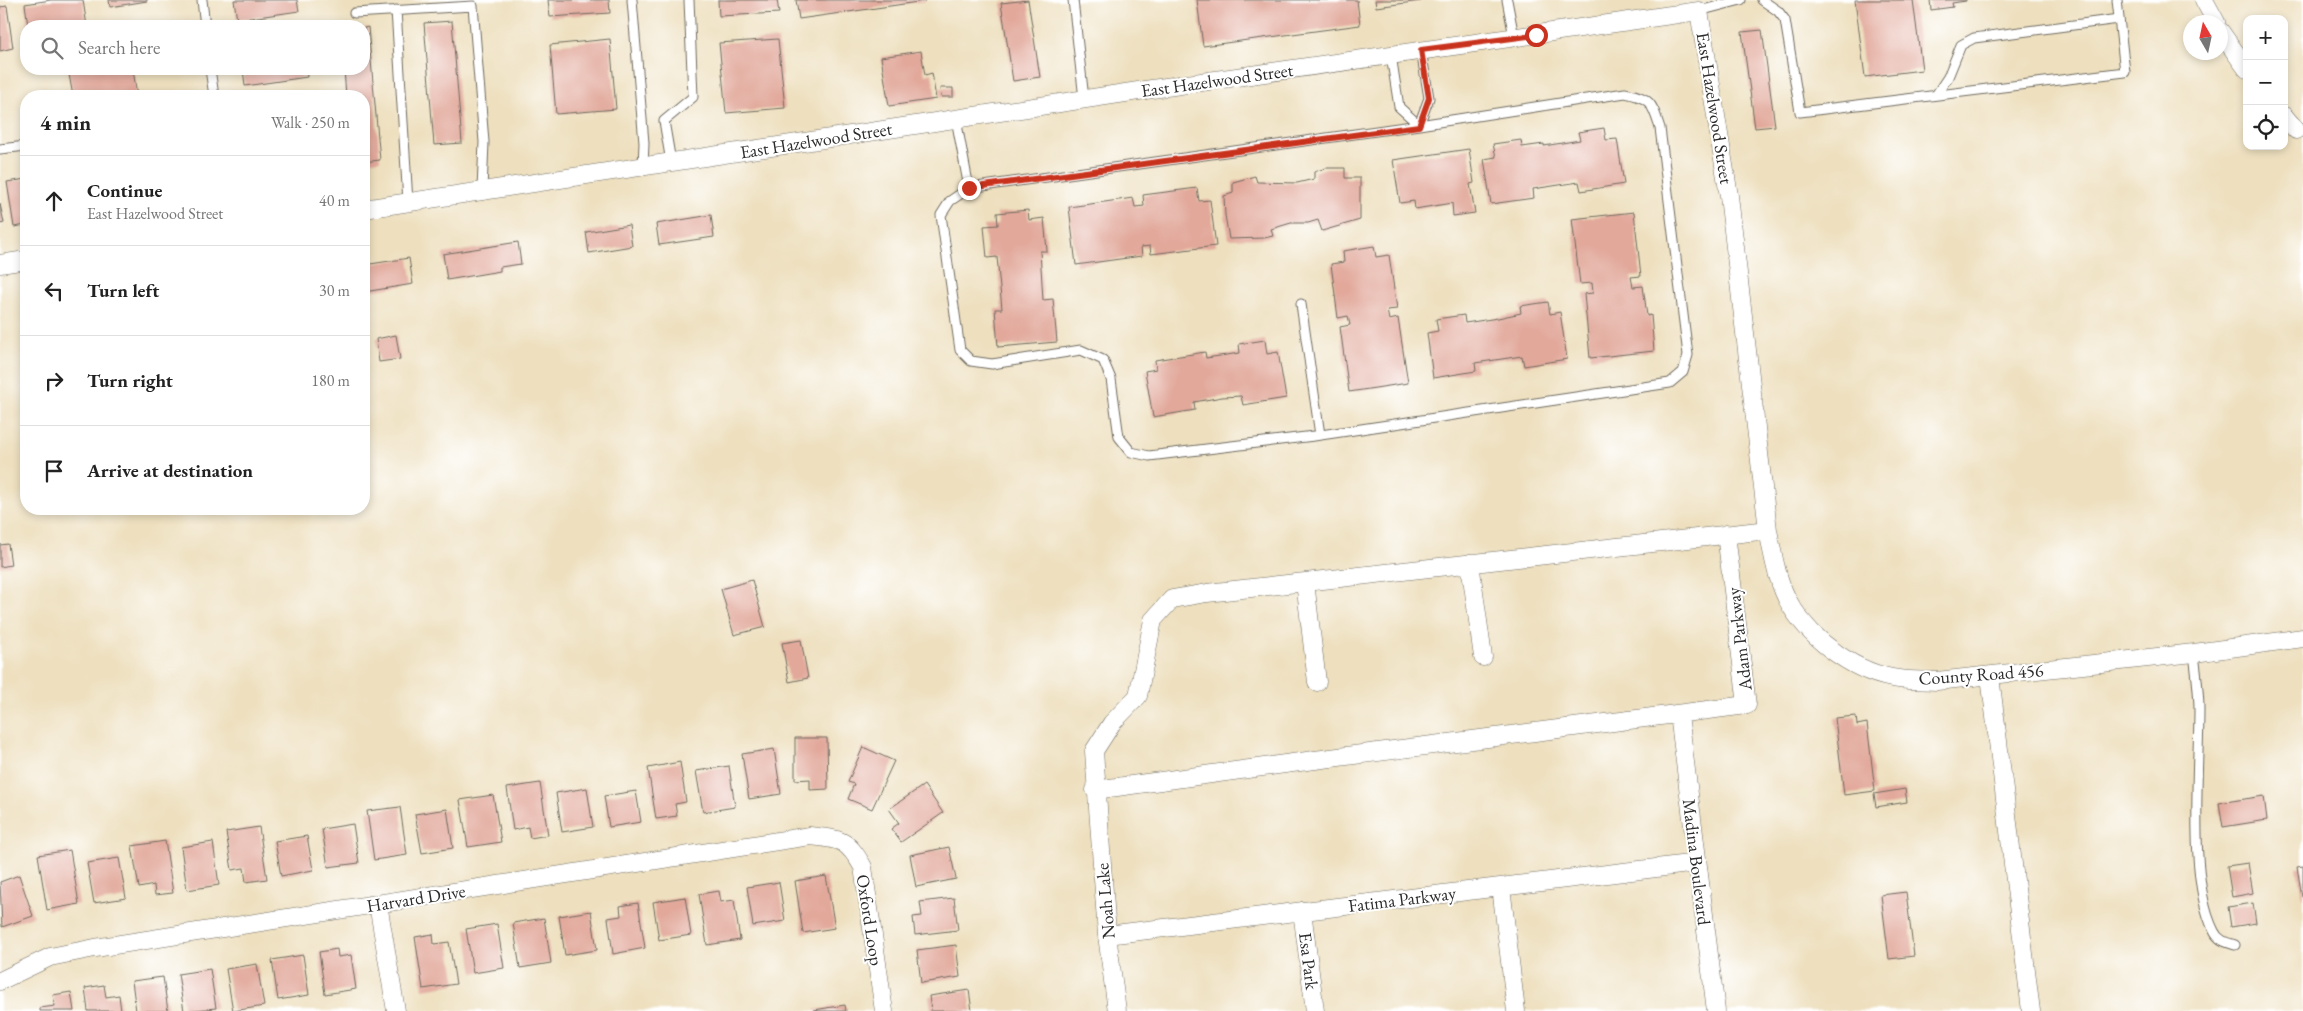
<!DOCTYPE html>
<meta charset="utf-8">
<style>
:root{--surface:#fff;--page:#f2f2f2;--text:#222;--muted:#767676;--line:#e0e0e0}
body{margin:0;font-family:"EB Garamond",serif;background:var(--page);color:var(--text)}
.controls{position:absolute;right:15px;top:15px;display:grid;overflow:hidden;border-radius:10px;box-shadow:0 2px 8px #0003}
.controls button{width:45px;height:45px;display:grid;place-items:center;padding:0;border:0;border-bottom:1px solid var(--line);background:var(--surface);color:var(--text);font:25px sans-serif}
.compass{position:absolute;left:2183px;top:15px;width:45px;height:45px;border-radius:50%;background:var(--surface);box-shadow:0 2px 8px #0003;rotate:351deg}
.stop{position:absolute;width:15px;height:15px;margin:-11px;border:4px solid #c8321e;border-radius:50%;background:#fff}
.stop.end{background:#c8321e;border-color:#fff;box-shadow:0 1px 5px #0008}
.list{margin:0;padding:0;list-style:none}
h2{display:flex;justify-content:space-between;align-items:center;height:65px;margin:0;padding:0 20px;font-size:21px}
h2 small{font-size:16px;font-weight:400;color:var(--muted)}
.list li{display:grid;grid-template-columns:32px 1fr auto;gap:15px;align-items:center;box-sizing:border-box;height:90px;padding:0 20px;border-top:1px solid var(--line)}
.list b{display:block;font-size:19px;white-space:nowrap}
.list p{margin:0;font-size:16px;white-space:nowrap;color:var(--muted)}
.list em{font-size:16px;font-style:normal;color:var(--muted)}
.icon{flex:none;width:28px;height:28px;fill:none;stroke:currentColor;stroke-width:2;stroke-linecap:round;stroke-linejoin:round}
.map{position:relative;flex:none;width:2303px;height:1011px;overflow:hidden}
.search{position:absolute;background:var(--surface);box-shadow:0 2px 8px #0003;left:20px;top:20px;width:350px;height:55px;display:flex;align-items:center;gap:12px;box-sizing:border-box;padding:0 18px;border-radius:20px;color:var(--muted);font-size:19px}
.panel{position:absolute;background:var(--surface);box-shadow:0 2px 8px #0003;left:20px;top:90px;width:350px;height:425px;border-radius:20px}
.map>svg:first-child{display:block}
</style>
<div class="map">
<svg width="2303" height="1011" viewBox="0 0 2303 1011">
<rect width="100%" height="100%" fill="#fff"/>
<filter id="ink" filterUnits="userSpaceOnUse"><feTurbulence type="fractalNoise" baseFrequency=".02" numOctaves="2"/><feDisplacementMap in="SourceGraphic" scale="10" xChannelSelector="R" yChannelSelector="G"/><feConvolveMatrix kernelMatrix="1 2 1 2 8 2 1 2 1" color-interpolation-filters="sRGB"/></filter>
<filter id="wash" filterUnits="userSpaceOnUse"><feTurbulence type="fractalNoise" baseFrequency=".0096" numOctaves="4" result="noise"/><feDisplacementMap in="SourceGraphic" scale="20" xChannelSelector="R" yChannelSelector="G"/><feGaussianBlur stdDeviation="1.12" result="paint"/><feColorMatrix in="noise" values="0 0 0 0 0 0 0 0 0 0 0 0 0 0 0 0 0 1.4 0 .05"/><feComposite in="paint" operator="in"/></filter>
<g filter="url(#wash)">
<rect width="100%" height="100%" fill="#eee0bf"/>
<g id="blocks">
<path fill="#e2a99b" d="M51,0h32l4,26h-59l-3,-22z
M109,0h38v1l-37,6z
M234,0h63l2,11 -62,9z
M548,0h61l1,13 -60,4z
M718,0h59l2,13 -60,3z
M796,0h129v1l-126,18z
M1028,0l12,77 -27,4 -12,-78z
M1197,0h160l3,25 -157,21z
M1375,0h46v1l-45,6z
M1855,0h58l9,70 -57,7z
M1930,0h36v1l-14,2 1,4 -22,3z
M7,6l6,42 -13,3v-44z
M452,21l10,122 -28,2 -10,-122z
M368,27l12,133 -16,2v-66h-18l-2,-27h20v-41z
M1762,30l13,96 -20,2 -13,-96z
M610,39l6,70 -60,5 -6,-69z
M778,39l7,69 -59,5 -7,-70z
M921,51l4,24 7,-2 4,26 -47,7 -8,-49z
M68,69h65l4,27h-64z
M243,69h63l1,8 -62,9z
M940,88h13v9h-12z
M1604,128l2,12 11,-1 7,45 -43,7 -2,-9 -46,7 1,9 -43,6 -7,-45 12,-2 -3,-13 28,-4 1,7 22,-3v2l36,-6 -2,-8z
M1469,149l5,34 -4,1 5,29 -22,3 -1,-13 -37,6 -1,-8 -14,2 -7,-43z
M1326,168h19v10h15v42l-38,11 -4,-11 -10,3h-17l-20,6 2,7 -9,2 -35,1 -4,-24 -1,-19 9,-3v-11l22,-6 2,6 40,1 17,-4v-7z
M26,179v46l-12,2 -7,-45z
M1197,188l2,13 11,-1 6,46 -65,8 -1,-8 -9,1 1,9 -66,9 -7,-58 64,-9 2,9 9,-1 -1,-11z
M0,204l4,19 -4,1z
M1028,210l1,10 15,-2 3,33h-7l3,49 10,-1 4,43 -59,5 -3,-38h7l-5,-52 -10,1 -3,-32 14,-1 -1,-12z
M1634,212l7,64 -10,1 2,10 10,-1 4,30 4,-1 3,36 -64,7 -6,-64 9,-1 -1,-10 -12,1 -8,-65z
M711,215l3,22 -55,8 -3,-21z
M629,225l3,21 -43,7 -3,-21z
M518,242l3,22 -21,3v4l-53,9 -4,-26z
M1374,246l2,11 13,-2 8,54 -10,1 2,10 9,-2 10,65 -59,9 -9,-65 10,-2 -2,-9 -10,2 -7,-54 13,-2 -1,-11z
M409,258l4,26 -49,8v-27z
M1548,302l2,12 10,-2 7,47 -43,7 -2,-10 -47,7 1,8 -43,7 -6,-45 11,-2 -2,-12 28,-4 1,8 33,-5 23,-5 -1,-7z
M396,335l4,24 -21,3 -3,-23z
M1265,340l2,14 11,-2 8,46 -43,7 -2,-9 -19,1 -28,5 1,8 -42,7 -8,-46 11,-2 -1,-9 50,-8 1,6 34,-5 -1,-9z
M8,544l3,21 -11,2v-22z
M752,580l13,47 -31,8 -13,-46z
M801,640l7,38 -19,4 -7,-39z
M1856,716l1,9 10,-2 8,68 -31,4 -9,-77z
M795,738h32l1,51 -18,1v-11l-15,1z
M863,747l31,14 -22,48 -24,-10 6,-15 -6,-2z
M774,749l7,45 -32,5 -7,-45z
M680,762l6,40 -11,2 2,12 -21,3 -8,-51z
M729,766l6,41 -32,5 -7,-41z
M540,783l8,52 -18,3 -2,-11 -15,3 -6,-42z
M924,785l19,28 -42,29 -10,-13 8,-6 -10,-14z
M587,788l6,39 -31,5 -6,-39z
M1905,789l2,13 -31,5 -2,-13z
M636,791l5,31 -32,5 -5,-31z
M493,795l8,47 -33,5 -8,-47z
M2264,796l3,24 -44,7 -4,-24z
M400,807l7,48 -33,5 -7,-49z
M447,809l6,39 -31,5 -7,-39z
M353,824l6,39 -31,4 -6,-38z
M259,827l8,52 -21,3 -2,-14 -12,2 -6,-38z
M307,836l6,34 -32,6 -6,-35z
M165,841l8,52 -18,2 -1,-10 -15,3 -7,-42z
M213,842l6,43 -32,5 -6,-43z
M949,847l7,32 -40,8 -6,-32z
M70,850l9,54 -32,6 -9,-55z
M119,858l7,40 -32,5 -7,-40z
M2248,863l5,30 -21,4 -5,-31z
M2303,866v31h-1l-5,-30z
M19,875l14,41 -31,11 -2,-45z
M826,876l9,52 -32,5 -8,-52z
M779,882l6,39 -32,5 -6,-39z
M719,891l2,11 13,-2 6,40 -33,5 -8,-51z
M1906,892l8,64 -25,3 -8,-64z
M685,897l6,38 -32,5 -6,-38z
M954,898l4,32 -43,5 -2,-18 9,-1 -2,-14z
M638,903l7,45 -32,6 -5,-36 13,-2 -1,-10z
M2253,903l3,20 -25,4 -3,-20z
M591,911l6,39 -32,5 -6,-39z
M544,918l7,45 -31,5 -7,-45z
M497,924l7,44 -31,5 -7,-44z
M433,934l1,10 15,-2 7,42 -33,5 -8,-52z
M956,945l4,32 -39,6 -4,-33z
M337,949l1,8 13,-2 5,34 -31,5 -6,-42z
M303,955l6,40 -31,5 -6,-40z
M257,964l7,42 -31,5 -7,-42z
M210,969l6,39 -32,3 -6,-37z
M163,977l5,34h-32l-4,-30z
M104,985l2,12 13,-2 2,16h-33l-3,-23z
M969,990l3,21h-41l-2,-15z
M71,992l3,19h-34v-3l15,-2 -2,-11z
M845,1005l1,6h-32v-1z"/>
</g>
</g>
<g filter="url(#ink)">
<use href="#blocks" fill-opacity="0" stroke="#6f6a5f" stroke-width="1"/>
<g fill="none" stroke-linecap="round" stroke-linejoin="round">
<defs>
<path id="lane" d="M202,0l3,26
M632,0l12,143 -1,23
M1073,0l11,99
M1507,0l7,37
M1762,0l16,11 7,9 15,92 325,-40 -8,-72
M396,10l12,192
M1699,11l42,-11
M354,13l119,-7 11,136 -2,48
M1391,55l8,52 20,18 10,-27 -8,-48
M210,69l4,27
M1625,93c27,5 27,11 35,35l28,227 -5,17 -13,11 -356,53 -165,20 -18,-4 -12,-15 -8,-58 -8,-19 -22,-10 -89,14 -21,-3 -11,-11 -19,-135 9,-14 19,-13 450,-63z
M1936,95l12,-18 13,-32 13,-7 145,-19
M956,119l13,69
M0,149l26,-3
M671,162l-7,-41 29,-24 -4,-97
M1301,304l19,131
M2194,653c2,19 5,38 5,57 0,58 -11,171 15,221 4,9 11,11 21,14"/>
<path id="street" d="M2204,0l12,22
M2220,31l27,38
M2284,116l12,14
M364,209l781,-119 554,-79 30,185 39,334c5,25 9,53 23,76 22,36 66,68 108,73 13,2 26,1 38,2l257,-28 109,-15
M0,264l26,-4
M1470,563l13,94
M1305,582l12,100
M1990,676l41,335
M1679,714l37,297
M1095,790l212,-29 440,-56 -21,-171
M1501,887l15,124
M378,904l18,107
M1302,911l13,100
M1107,935l590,-72
M0,981l50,-24 45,-9 715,-112c31,3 37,3 53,31l21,144
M1117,1011l-10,-76 -13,-184 18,-28 26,-27 15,-76 19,-21 35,-6 561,-63"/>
</defs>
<use href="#lane" stroke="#6f6a5f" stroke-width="11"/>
<use href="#street" stroke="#6f6a5f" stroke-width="19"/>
<use href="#lane" stroke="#fff" stroke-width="9"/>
<use href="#street" stroke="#fff" stroke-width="18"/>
</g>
</g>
<g fill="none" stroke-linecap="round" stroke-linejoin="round" filter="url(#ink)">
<path stroke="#c8321e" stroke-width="6" d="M969,188l450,-62 10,-28 -8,-48 115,-15"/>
</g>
<g text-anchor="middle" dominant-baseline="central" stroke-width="4" stroke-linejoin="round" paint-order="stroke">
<g font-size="18" fill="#2b2b2b" stroke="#fff">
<text transform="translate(1217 80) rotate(-8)">East Hazelwood Street</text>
<text transform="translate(1715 108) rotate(81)">East Hazelwood Street</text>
<text transform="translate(816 140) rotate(-9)">East Hazelwood Street</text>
<text transform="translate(1739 639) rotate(-97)">Adam Parkway</text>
<text transform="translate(1981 674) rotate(-4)">County Road 456</text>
<text transform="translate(1697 862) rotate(83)">Madina Boulevard</text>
<text transform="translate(416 898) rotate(-9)">Harvard Drive</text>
<text transform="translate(1402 899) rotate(-7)">Fatima Parkway</text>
<text transform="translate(1105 901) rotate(-95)">Noah Lake</text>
<text transform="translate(870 920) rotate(81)">Oxford Loop</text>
<text transform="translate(1309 961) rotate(83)">Esa Park</text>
</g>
</g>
</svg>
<div class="controls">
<button>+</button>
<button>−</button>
<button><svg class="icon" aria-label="locate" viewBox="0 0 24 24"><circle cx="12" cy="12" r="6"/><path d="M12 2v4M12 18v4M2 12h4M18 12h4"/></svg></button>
</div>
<svg class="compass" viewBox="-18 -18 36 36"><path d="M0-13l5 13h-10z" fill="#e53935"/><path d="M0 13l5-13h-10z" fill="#767676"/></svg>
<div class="stop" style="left:1536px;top:35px"></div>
<div class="stop end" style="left:969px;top:188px"></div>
<div class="search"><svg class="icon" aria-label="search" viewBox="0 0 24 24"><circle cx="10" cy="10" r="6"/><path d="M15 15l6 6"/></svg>Search here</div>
<section class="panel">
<h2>4 min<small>Walk · 250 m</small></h2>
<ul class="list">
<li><svg class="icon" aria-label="ahead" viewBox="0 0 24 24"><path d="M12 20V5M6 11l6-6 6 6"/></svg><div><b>Continue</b><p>East Hazelwood Street</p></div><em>40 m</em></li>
<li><svg class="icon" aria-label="left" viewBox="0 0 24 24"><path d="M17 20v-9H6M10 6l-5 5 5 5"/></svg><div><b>Turn left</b></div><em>30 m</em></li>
<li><svg class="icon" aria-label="right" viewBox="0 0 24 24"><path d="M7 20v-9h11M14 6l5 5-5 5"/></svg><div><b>Turn right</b></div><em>180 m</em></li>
<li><svg class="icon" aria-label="arrive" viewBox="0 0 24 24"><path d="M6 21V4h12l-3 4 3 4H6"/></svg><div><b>Arrive at destination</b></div></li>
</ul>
</section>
</div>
